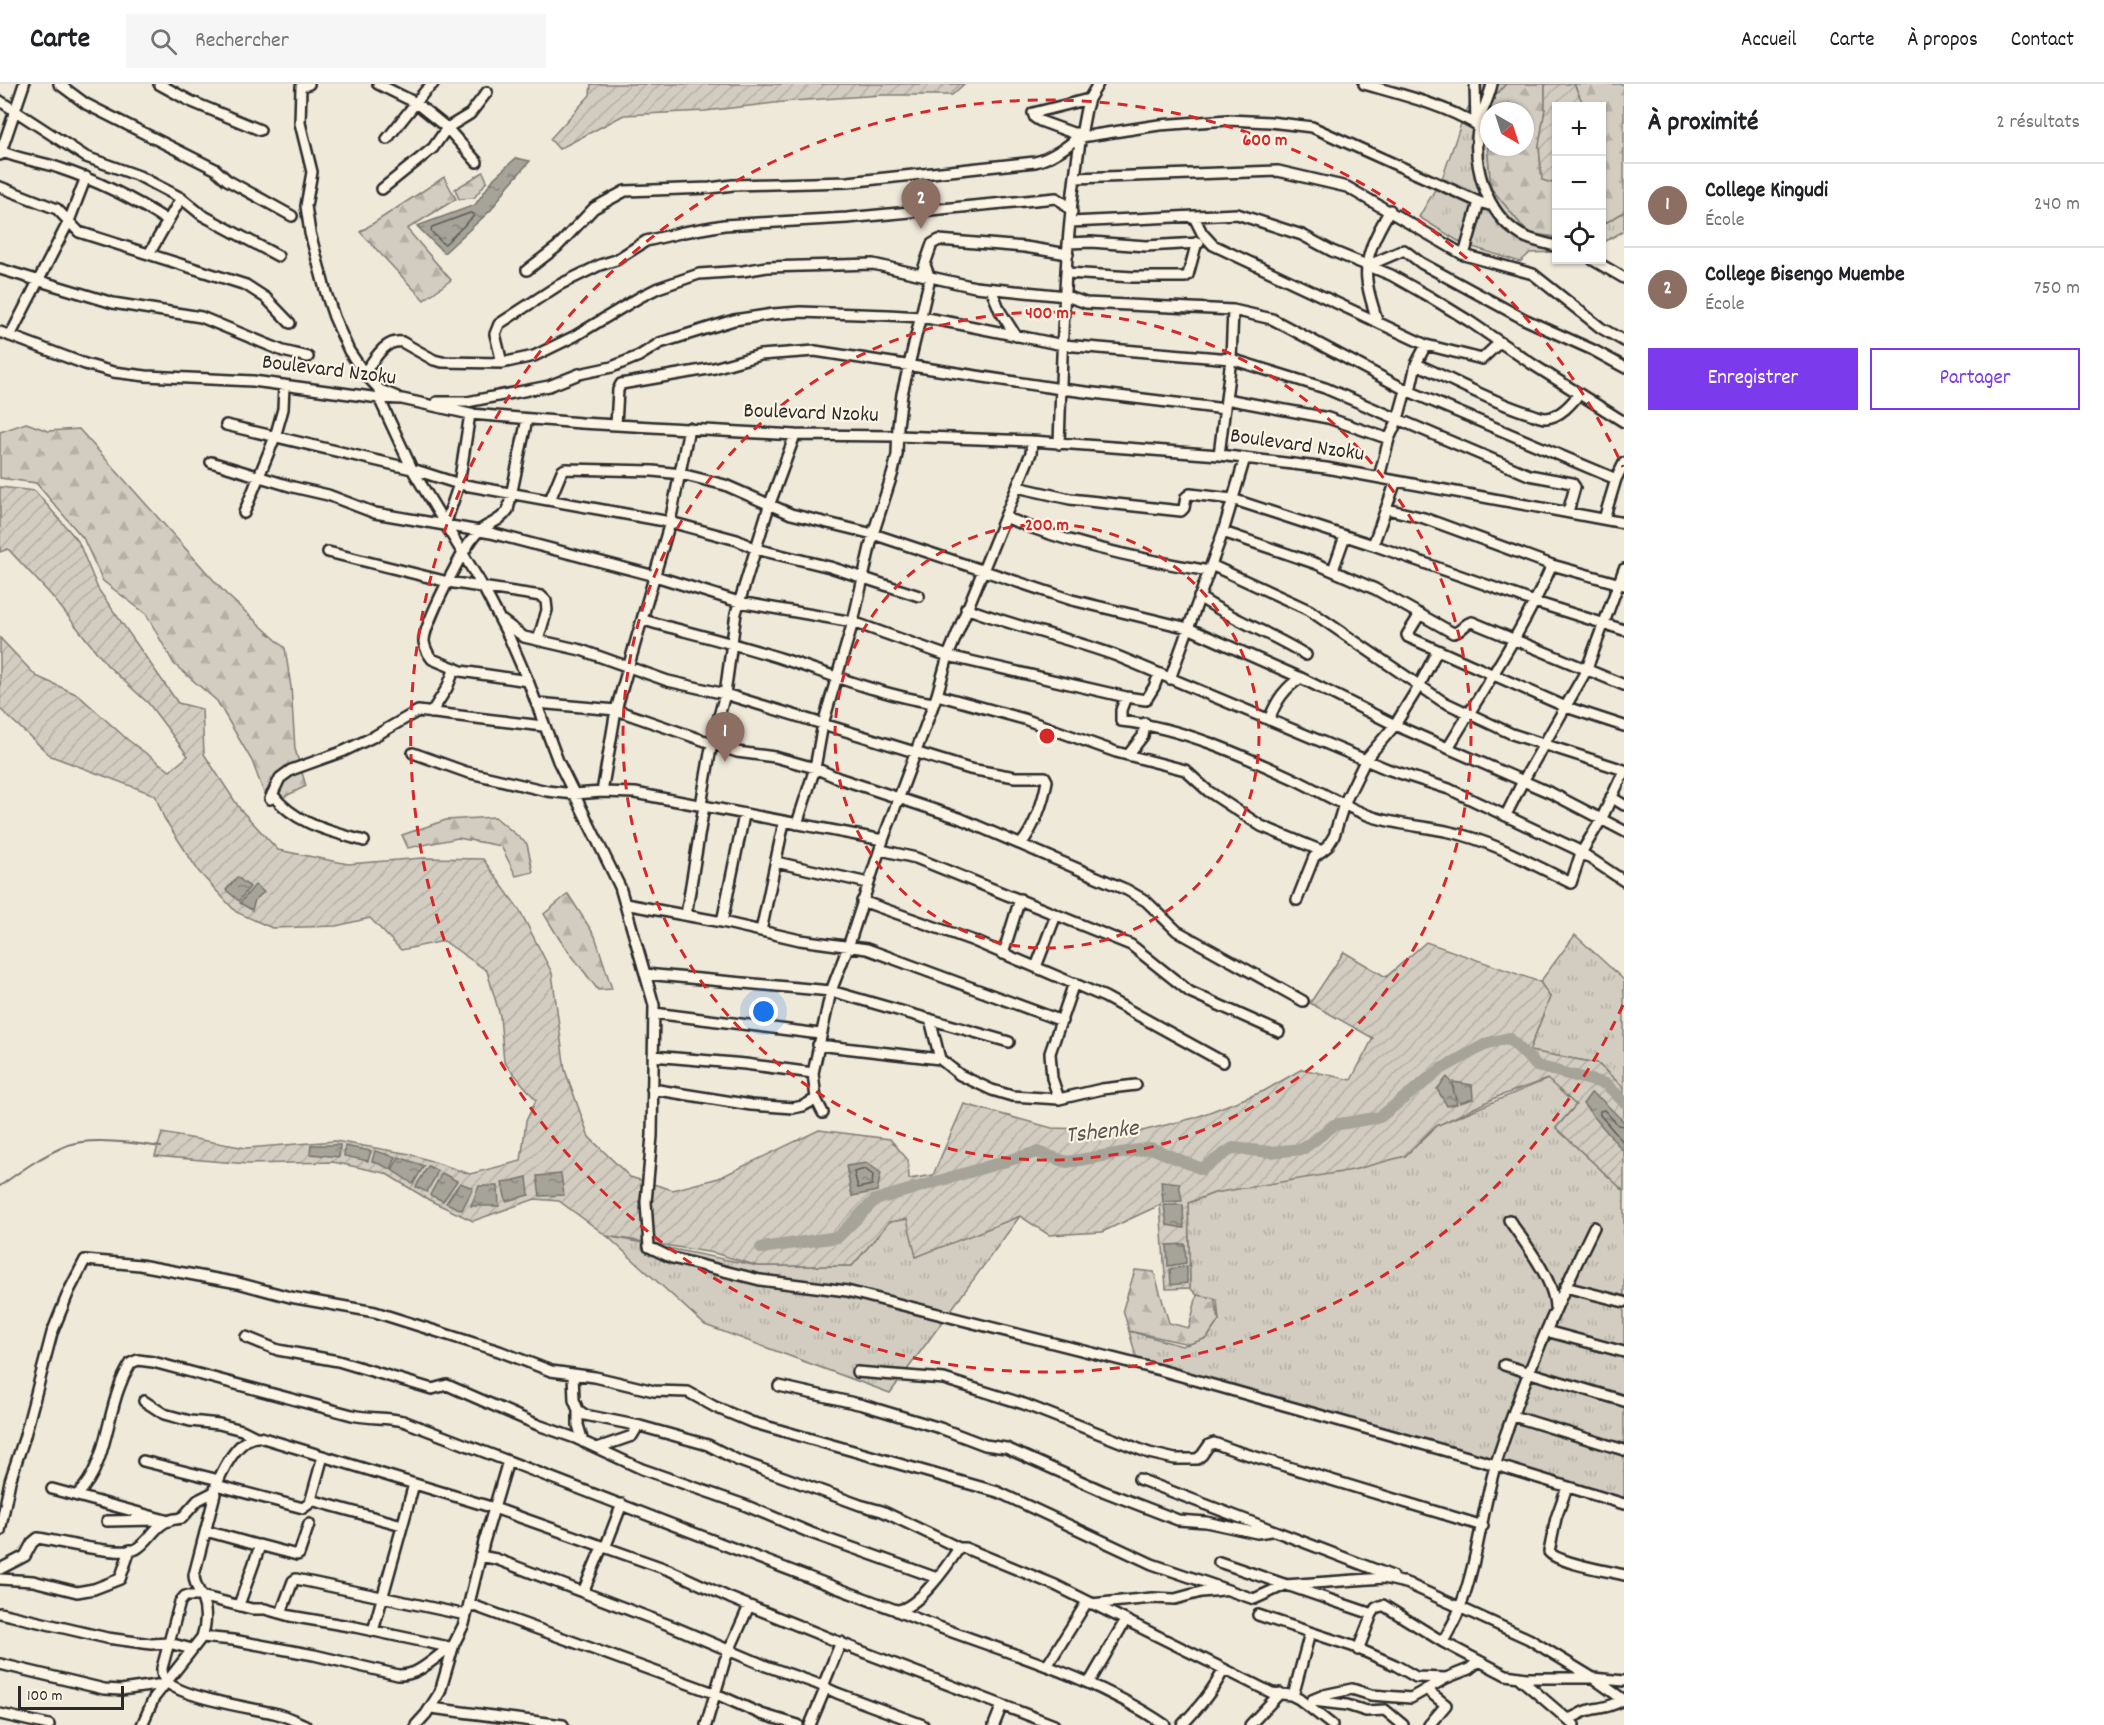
<!DOCTYPE html>
<html lang="fr">
<meta charset="utf-8">
<style>
:root{--surface:#fff;--page:#f6f6f6;--text:#202124;--muted:#757577;--line:#e0e0e0;--accent:#7c3aed}
body{margin:0;font-family:Dekko,sans-serif;background:var(--page);color:var(--text)}
.controls{position:absolute;right:18px;top:18px;display:grid;overflow:hidden;border-radius:0px;box-shadow:0 2px 4px #0004}
.controls button{width:54px;height:54px;display:grid;place-items:center;padding:0;border:0;border-bottom:2px solid var(--line);background:var(--surface);color:var(--text);font:30px sans-serif}
.compass{position:absolute;left:1480px;top:18px;width:54px;height:54px;border-radius:50%;background:var(--surface);box-shadow:0 2px 4px #0004;rotate:141deg}
.scale{position:absolute;left:18px;bottom:15px;width:106px;box-sizing:border-box;padding-left:6px;border:3px solid #2b2b2b;border-top:0;font-size:16px;line-height:21px;white-space:nowrap;color:#2b2b2b;-webkit-text-stroke:4px #fcf5e5;paint-order:stroke}
.you{position:absolute;left:764px;top:928px;width:21px;height:21px;margin:-15px;border:4px solid #fff;border-radius:50%;background:#1a73e8;box-shadow:0 0 0 9px #1a73e833}
.badge{display:grid;place-items:center;width:39px;height:39px;border-radius:50%;background:var(--accent);color:#fff;font-size:20px;font-weight:700}
.pin{position:absolute;translate:-50% -50px;filter:drop-shadow(0 2px 3px #0008)}
.pin::after{content:'';position:absolute;top:32px;width:21px;height:18px;background:inherit;clip-path:polygon(0 0,100% 0,50% 100%)}
.list{margin:0;padding:0;list-style:none}
h2{display:flex;justify-content:space-between;align-items:center;height:78px;margin:0;padding:0 24px;font-size:26px}
h2 small{font-size:20px;font-weight:400;color:var(--muted)}
.list li{display:grid;grid-template-columns:39px 1fr auto;gap:18px;align-items:center;box-sizing:border-box;height:84px;padding:0 24px;border-top:2px solid var(--line)}
.list b{display:block;font-size:22px;white-space:nowrap}
.list p{margin:0;font-size:20px;white-space:nowrap;color:var(--muted)}
.list em{font-size:20px;font-style:normal;color:var(--muted)}
.actions{display:flex;gap:12px;padding:18px 24px}
.actions a{flex:1;padding:14px 0;border:2px solid var(--accent);border-radius:0px;text-align:center;font-size:21px;color:var(--accent)}
.actions .main{background:var(--accent);color:#fff}
.icon{flex:none;width:33px;height:33px;fill:none;stroke:currentColor;stroke-width:2;stroke-linecap:round;stroke-linejoin:round}
.map{position:relative;flex:none;width:1624px;height:1641px;overflow:hidden}
header{display:flex;align-items:center;gap:36px;box-sizing:border-box;height:84px;padding:0 30px;background:var(--surface);border-bottom:2px solid var(--line)}
header strong{font-size:28px}
nav{display:flex;gap:33px;margin-inline-start:auto;font-size:21px}
.search{width:420px;height:54px;background:var(--page);display:flex;align-items:center;gap:15px;box-sizing:border-box;padding:0 21px;border-radius:0px;color:var(--muted);font-size:22px}
main{display:flex}
aside{flex:1;background:var(--surface)}
.map>svg:first-child{display:block}
</style>
<header>
<strong>Carte</strong>
<div class="search"><svg class="icon" aria-label="search" viewBox="0 0 24 24"><circle cx="10" cy="10" r="6"/><path d="M15 15l6 6"/></svg>Rechercher</div>
<nav><a>Accueil</a><a>Carte</a><a>À propos</a><a>Contact</a></nav>
</header>
<main>
<div class="map">
<svg width="1624" height="1641" viewBox="0 0 1624 1641">
<defs>
<pattern id="grass-tufts" width="24" height="20" patternUnits="userSpaceOnUse" patternTransform="scale(1.5)"><rect width="24" height="20" fill="#d2cdc0"/><path d="M3 7l-1-3M5 7V3M7 7l1-3M15 17l-1-3M17 17v-4M19 17l1-3" fill="none" stroke="#b4b0a5"/></pattern>
<pattern id="forest-firs" width="22" height="20" patternUnits="userSpaceOnUse" patternTransform="scale(1.5)"><rect width="22" height="20" fill="#d2cdc0"/><path d="M5 1l3.5 6h-7zM16 11l3.5 6h-7z" fill="#b4b0a5"/></pattern>
<pattern id="garden-furrows" width="10" height="10" patternUnits="userSpaceOnUse" patternTransform="scale(1.5)"><rect width="10" height="10" fill="#d2cdc0"/><path d="M-1 1l2-2M0 10L10 0M9 11l2-2" fill="none" stroke="#b4b0a5"/></pattern>
<pattern id="water-ripples" width="26" height="14" patternUnits="userSpaceOnUse" patternTransform="scale(1.5)"><rect width="26" height="14" fill="#a6a399"/><path d="M2 4q2-2 4 0t4 0M15 11q2-2 4 0t4 0" fill="none" stroke="#87857d"/></pattern>
</defs>
<rect width="100%" height="100%" fill="#efe9da"/>
<filter id="ink" filterUnits="userSpaceOnUse"><feTurbulence type="fractalNoise" baseFrequency=".0167" numOctaves="2"/><feDisplacementMap in="SourceGraphic" scale="12" xChannelSelector="R" yChannelSelector="G"/><feConvolveMatrix kernelMatrix="1 2 1 2 8 2 1 2 1" color-interpolation-filters="sRGB"/></filter>
<g filter="url(#ink)">
<path fill="url(#grass-tufts)" stroke="#7e7c76" stroke-width="1.5" d="M1480,0h26l-20,22 2,48 3,34 37,45 28,4v15l-26,1 -10,9 -57,-18 -44,-27 24,-41 20,-58z
M1624,128v19l-22,12v-18z
M1575,851l49,45v108l-27,-25 -68,-12 21,-54 -10,-15z
M1548,995l28,26 -20,23 68,63v313l-487,-144 -8,-29 53,15 25,-8 12,-18 -2,-20 -20,-5 -7,-7 -2,-85 26,-10 191,-37 33,-31z
M1020,1132l-130,177 -185,-68 -98,-89 151,30h94l37,-44 19,-3 9,37z"/>
<path fill="url(#forest-firs)" stroke="#7e7c76" stroke-width="1.5" fill-rule="evenodd" d="M1506,0h39v25l-6,37 3,34 14,4v53l-28,-4 -37,-45 -3,-34 -2,-48zM1489,27h36v36h-36z
M1574,0h50v128l-22,13v-119h-18z
M483,88l4,9 -13,17 -15,1 -4,-10z
M444,93l12,22 -49,30 44,51 -27,20 -64,-68z
M26,339l22,8 31,-2 147,165 59,54 6,39 4,62 11,37 -26,13 -16,-6 -12,-32 -35,-60 -43,-37 -28,-50 -43,-33 -20,-43 -47,-55 -36,-5v-46z
M495,733l32,27 6,28 -17,4 -15,-30 -43,-8 -50,10 -6,-13 44,-15z
M568,810l27,42 17,53 -14,1 -38,-50 -16,-26z
M1135,1186l19,2 15,51 20,5 8,-33 17,3 5,22 -12,18 -18,6 -60,-13 -6,-22z"/>
<path fill="url(#garden-furrows)" stroke="#7e7c76" stroke-width="1.5" d="M591,0h373l-12,11h-70l-90,6 -87,10 -81,4 -65,34 -9,-10 40,-44z
M1548,0h26l10,22h-28v78l-14,-4 -3,-34 6,-37v-24z
M0,403l35,4 43,50 20,48 80,114 24,6 2,45 36,55 38,41 70,14 75,-6 60,1 37,52 32,62 13,97 24,67 41,40 43,13 46,-12 100,-48 71,9 18,21 1,19 24,-4 31,-71 88,24 90,3 52,-13 70,-27 38,-22 49,11 22,-42 -63,-35 34,-51 42,25 40,-35 114,40 10,15 -21,54 68,12 27,25v103l-68,-63 20,-23 -29,-26 -50,18 -63,30 -29,29 -52,14 -139,23 -26,10 2,85 -24,1 -6,-84 -58,27 -53,3 -29,-19 -104,41 -9,-38 -18,3 -37,44h-94l-44,-13 -107,-17 -48,-35 -24,-2 -62,22 -44,-21 -44,-27 -52,-11 -85,2 -93,-8 7,-23 84,15 89,-7 75,13 60,20 51,-13 5,-40 10,-21 -32,-38 -4,-46 -13,-45 -43,-30 -43,9 -31,-32 -34,8 -64,2 -36,-16 -37,-40 -35,-54 -9,-23 -104,-39 -51,-47v-71l36,38 42,19 50,45 42,31 18,-15 -39,-52 -42,-39 -56,-70 -43,-46 -8,3z"/>
<path fill="url(#water-ripples)" stroke="#75736d" stroke-width="1.5" d="M516,74l14,3 -22,25 -17,24 -47,43 -27,-27 58,-21 19,-27z
M237,793l13,10 -11,14 -13,-11z
M255,801l9,7 -9,8 -3,10 -12,-7z
M1447,993c7,6 7,19 10,27l-10,2 -10,-17z
M1453,998l19,3 1,14 -13,4 -6,-10z
M1591,1009l10,6 23,23v30l-41,-48z
M311,1061h29l-1,12 -29,-3z
M345,1062l26,5 -3,10 -24,-5z
M375,1067l21,6 -5,12 -19,-8z
M399,1073l25,9 -11,18 -21,-14z
M867,1079l14,10 -4,18 -25,5 -6,-30z
M428,1082l10,5 -11,21 -11,-5z
M442,1089l15,8 -14,20 -13,-6z
M561,1090l3,21 -24,1 -3,-20z
M527,1093l2,18 -23,6 -4,-18z
M1161,1097l18,2 3,18 -19,1z
M460,1099l13,5 -11,22 -16,-7z
M479,1102h19l1,20h-28z
M1164,1121h19l1,23 -17,-3z
M1185,1160l1,19 -18,3 -1,-21z
M1187,1182v17l-16,2 -1,-16z"/>
<g fill="none" stroke-linecap="round" stroke-linejoin="round">
<path stroke="#5c5b57" stroke-width="1.5" d="M470,129l4,1 -1,3 -28,27 -3,-1 -11,-12 1,-4z
M1624,1042l-6,-1 -14,-15 -4,1v4l24,28
M865,1085l8,6 -1,10 -14,3 -4,-16z"/>
<path stroke="#75736d" stroke-width="2" d="M0,1102c22,-16 43,-31 68,-41 23,-8 69,-2 93,2"/>
<path stroke="#a6a399" stroke-width="12" d="M761,1164l77,-11 37,-37 162,-48 30,10 84,-14 51,21 31,-21 37,4 33,-3 31,-24 46,-8 61,-48 47,-26 21,-5 28,28 69,18 18,18"/>
<defs>
<path id="minor" d="M59,0l27,20 129,65 12,11 65,36
M159,0l31,17 70,29
M309,0l-8,3 -1,36 12,49 -6,34 4,27 16,60 8,24 15,34 15,22 16,17 17,7
M378,0l38,19 31,25 30,34
M1364,0c39,11 80,21 115,42
M1475,0l1,39
M1492,0c-3,14 -10,26 -13,40 -8,39 6,89 42,111 11,6 24,8 35,11
M0,17l86,56 53,19 42,22 21,17 76,41
M1081,49h-8l-33,-12 -5,-3 -2,-5 56,-14
M1081,53l78,-12 69,-5 42,2 42,5 167,75 14,4
M387,55l39,-49 7,-6
M1,67c19,9 39,10 58,17 39,13 75,31 109,53
M0,71l24,-71
M1075,94l203,-7 69,16 117,68 69,19 68,54 23,13
M0,103l57,22 22,23 167,53 20,13 24,25
M382,105l51,-41 14,-20 23,-14 17,-22
M1194,133l8,16 11,12 213,100 56,14 18,-17
M1071,138l166,-8 65,21 30,16 59,24 39,22 39,24 63,43 92,58
M1069,159l22,-1 55,4 53,-3
M149,170l32,-56
M1464,171l15,-53
M1593,176l31,18
M1369,181l35,-15 17,13 103,56 69,31 31,17
M0,185l113,34 88,14 82,34 25,6
M527,186l30,-23 37,-39 31,-17 85,-3 23,-3 115,-3 187,-20c11,-2 41,-18 43,-29
M923,186l9,-26 7,-4 86,7 43,7
M1067,189l66,4h52l3,-2 9,-33
M991,205l9,22 16,25
M1377,237c-3,-13 -9,-27 -10,-41 -3,-25 11,-49 23,-70
M0,248l85,32 28,8 33,4 107,5 126,17 23,1 68,15 111,9 214,12 103,1 134,5 187,14 107,13 298,55
M10,252l59,-115 17,-44
M502,279l-7,-29 4,-10 60,-39 41,-20 16,-5 30,-19 38,-9 40,-7 123,-7 209,-20 8,5 8,9
M1416,280c38,16 73,37 112,49 5,1 12,5 18,5 14,-1 25,-14 33,-24
M364,289c10,-12 20,-34 38,-31l32,18 8,2 60,1 32,-7 41,-20 65,-39 18,-9 41,-14 44,-3 24,-4 106,-3 102,23 91,9 20,7 147,7 39,9 134,71 210,89
M1410,307l6,-27 10,-19
M379,314l33,71 71,118 26,50 19,44 30,80 62,126 34,118 -2,131 -6,66 3,45 23,11 88,22 87,11 313,79 336,95 128,39
M1226,315l102,19 61,21
M437,318h30l82,-16 30,-12 33,-7 27,-11 21,-13 74,-23 39,-6 27,-2 88,3 33,2 38,7 104,21 168,14 94,29 204,87 43,8 3,4 -7,25
M527,335l-19,91c-10,14 -21,13 -30,22 -13,12 -55,94 -54,110 1,6 4,12 8,17l29,12 67,10
M226,341l186,44 47,15 211,38 67,18 19,9 74,18 89,29
M616,341l2,-35 3,-6 93,-16 46,-13 55,-4 246,38 164,20
M1059,360c4,-111 5,-226 27,-335l3,-10 9,-15
M1219,371l12,-96 2,-49
M211,378l82,25 35,8 47,18 116,20 164,43 84,26 114,20 95,34 178,41 20,3 8,-13 5,-13
M1379,393l10,-38 9,-20 8,-29
M1017,403l53,12 111,12 3,-3 2,-11 4,-3 42,5 141,46 162,57 89,28
M550,416l12,-29 3,-2 88,2 28,3 44,11 66,29 82,20 199,66 116,28 113,50 94,47 158,69 71,37
M1387,425l37,9 128,47 72,20
M244,429l31,-76 8,-28 1,-23
M1005,433c61,27 138,43 204,54
M1604,435l12,-40 8,-16
M445,441l14,-41 11,-70
M1223,448l94,32 58,25 78,44c8,0 11,-10 19,-11l152,63
M1373,461l23,-64
M328,468l120,30 93,14 5,5 1,9 -9,30
M1211,481l98,45 133,91 70,33 112,36
M1333,486l12,-34
M1199,513c34,23 72,36 107,58
M966,524c50,19 102,30 151,48l270,113 62,20 127,60 48,32
M1420,530l-13,21 1,2 158,70 58,19
M643,536c47,13 94,24 140,39 49,16 99,36 150,44
M503,537l21,16 57,13 87,31 57,13 245,75 45,8h30l2,4c-4,22 -13,47 -26,63
M1170,595l53,-147 22,-74
M937,611l87,24 92,33 69,18 23,21 53,35 61,25
M1126,613l-5,13v11c62,7 119,33 175,59 25,12 49,27 74,36 26,9 54,10 80,16 43,9 82,32 121,51l10,-30 20,-33 23,-49
M537,619l79,7 121,42 38,5 40,11 23,10 121,40 168,72 19,11 31,30 126,70
M431,629l16,-25 8,-20
M1269,636c6,-17 16,-33 32,-42
M1448,664c36,-60 76,-119 104,-183
M413,669l53,19 81,19 27,3 28,-2 33,1 248,47
M1128,671l15,-19 2,-13
M602,708l14,-82 54,-188 19,-94
M272,710c23,30 57,37 92,47
M1611,713l13,8
M270,715l10,-21 11,-8 53,-19 29,-14 45,-26 125,15
M701,721l11,-63 13,-48 11,-81 33,-107 26,-71
M1506,731l17,-34 63,-110 38,-102
M797,740l18,-56 8,-44 30,-102 20,-88 20,-62 4,-17 1,-29 4,-32 28,-116 -5,-13
M881,766l35,8 215,87 59,47 89,40
M776,778l92,21
M1297,816l17,-43 13,-10 7,-11 10,-32 22,-45 29,-34 24,-39 18,-35
M862,817l112,40 131,56 118,65
M625,820l97,18 78,18 67,9 195,72
M686,831l18,-109
M722,838l22,-107
M761,847l23,-109
M1003,870l17,-55
M1036,883l20,-52
M645,890l186,17 178,51
M654,929l166,21
M930,935l10,40
M818,961l122,14 20,16 32,15 20,6 47,3 43,-10 34,-4
M653,972l92,8 68,9
M652,1005l99,16 42,3 10,-2 13,-7
M1059,1015l-7,-21 -2,-25 24,-70
M823,1029l-7,-14 -3,-26 18,-82 17,-44 35,-107 54,-145 11,-39 83,-203 1,-12
M1509,1136c16,23 45,60 46,87
M1565,1203l59,15
M1546,1247l78,21
M246,1253l32,13 60,11 94,28 15,-4 91,40 37,13 67,31 100,35 69,29 126,45
M1504,1281l120,36
M857,1288l87,7 80,25 125,49 26,6h22l5,-4 7,-10 5,-2 22,8 247,75
M573,1290l1,26 4,10v15l5,17
M779,1302l84,19 77,23 45,17 21,3 97,43 75,29 28,2 51,11 14,-2
M144,1317l20,13 26,7 29,3 23,6 14,7
M578,1326l7,5 55,11 68,19 29,15 123,45 22,6 77,37
M1513,1332l111,34
M597,1364l35,-12 6,-10
M143,1377l76,19
M1139,1395l253,97
M216,1401l87,23 7,-5 13,-47
M1567,1403l-11,31 -7,34c9,11 59,19 75,23
M52,1405l117,32
M214,1408c6,-18 24,-57 46,-55l234,71 175,62 61,28 128,52 196,75
M77,1411c28,-27 29,-72 42,-107 3,-9 7,-17 12,-25l7,-3 15,2 199,53c17,4 34,2 51,6 165,62 328,128 493,189 21,0 52,-45 63,-62h6l90,37 217,108 19,2 8,4 33,26
M311,1416l91,25
M107,1437l48,-1
M0,1447l10,-50 14,-42 28,-106 17,-42 16,-31 55,5 98,18 52,14 85,15 124,39 52,20 44,6 59,14 34,1 27,15 36,15 247,70 154,72 102,35 31,-14 99,-7 26,6
M206,1447l54,15 -21,59
M259,1461l38,10 2,-1 10,-30
M605,1464l17,-44
M480,1472l16,3 178,68 92,39 49,17 22,10 86,32
M1219,1478l153,52 4,-6 7,-3 60,37 63,33 20,3h67l31,3
M0,1485l25,-13 7,-13 6,-5c20,3 82,19 98,11 13,-7 18,-23 32,-28 4,-2 9,-2 14,-3l16,-18 16,-8 1,2 -21,81c0,9 5,15 8,23 5,13 4,27 0,39
M0,1495l33,2 44,11 17,-3 26,-10 10,-29
M1404,1498l125,57 64,39 31,22
M583,1508l19,-45
M469,1520l245,89 47,21 37,11
M1091,1520l61,-6 23,1 26,-7 22,-2
M897,1527c90,37 187,59 268,114
M0,1529l107,25 44,6 18,-1 23,6
M281,1529l12,-32 3,-2 170,36
M1258,1531l94,31 43,19 21,12 30,1
M373,1547l41,-147
M1443,1558c6,-12 14,-24 18,-37 17,-46 21,-95 35,-142 26,-81 61,-160 98,-236
M1358,1566l14,-36
M0,1580l104,25 17,1 43,-6
M1047,1582l40,-64
M1518,1593l56,48
M1089,1599l36,-62
M823,1602l18,-44
M1426,1605l20,16 -17,20
M1293,1612l17,-63
M1312,1616l12,-5 28,-6 19,6 40,3 35,-20 23,-9 10,-8
M1313,1617l34,4 19,6 19,-1 18,15
M431,1624l132,17
M0,1630l49,11
M1567,1635c10,-2 15,-8 23,-9 14,-3 20,-3 33,-10
M142,1641l12,-27 48,-61 31,3 81,15 84,20c22,1 36,-18 54,-29
M305,1641c-10,-4 -21,-10 -31,-12 -24,-5 -94,-16 -108,-32 -4,-4 -4,-8 -4,-13l18,-66 5,-6h16l51,13h13l25,7 65,11 94,20
M416,1641l10,-11 14,-22 14,-48 10,-20 20,-82 24,-81
M706,1641l19,-65 24,-54
M810,1641l16,-38
M994,1641l8,-20
M1182,1641c17,-18 31,-34 42,-56
M1250,1641l30,-32"/>
</defs>
<use href="#minor" stroke="#2b2b2b" stroke-width="14"/>
<use href="#minor" stroke="#fcf5e5" stroke-width="9"/>
</g>
</g>
<g fill="none" stroke="#d62828" stroke-width="3" stroke-dasharray="10 8">
<circle cx="1047" cy="652" r="212"/>
<circle cx="1047" cy="652" r="424"/>
<path d="M1623 921A636 636 0 1 1 1623 383"/>
</g>
<g text-anchor="middle" dominant-baseline="central" stroke-width="4.5" stroke-linejoin="round" paint-order="stroke">
<g font-size="22" fill="#2b2b2b" stroke="#fcf5e5">
<text transform="translate(329 287) rotate(7)">Boulevard Nzoku</text>
<text transform="translate(811 330) rotate(2)">Boulevard Nzoku</text>
<text transform="translate(1297 362) rotate(8)">Boulevard Nzoku</text>
</g>
<g font-size="24" font-style="italic" fill="#565552" stroke="#fcf5e5">
<text transform="translate(1102 1049) rotate(-6)">Tshenke</text>
</g>
</g>
<circle cx="1047" cy="652" r="9" fill="#d62828" stroke="#fcf5e5" stroke-width="3"/>
<g font-size="18" text-anchor="middle" font-weight="bold" fill="#d62828" stroke="#fcf5e5" stroke-width="4.5" stroke-linejoin="round" paint-order="stroke">
<text x="1265" y="61">600 m</text>
<text x="1047" y="234">400 m</text>
<text x="1047" y="446">200 m</text>
</g>
</svg>
<div class="controls">
<button>+</button>
<button>−</button>
<button><svg class="icon" aria-label="locate" viewBox="0 0 24 24"><circle cx="12" cy="12" r="6"/><path d="M12 2v4M12 18v4M2 12h4M18 12h4"/></svg></button>
</div>
<svg class="compass" viewBox="-18 -18 36 36"><path d="M0-13l5 13h-10z" fill="#e53935"/><path d="M0 13l5-13h-10z" fill="#757577"/></svg>
<div class="scale">100 m</div>
<div class="you"></div>
<div class="pin badge" style="left:725px;top:678px;background:#8d6e63">1</div>
<div class="pin badge" style="left:921px;top:145px;background:#8d6e63">2</div>
</div>
<aside>
<h2>À proximité<small>2 résultats</small></h2>
<ul class="list">
<li><span class="badge" style="background:#8d6e63">1</span><div><b>College Kingudi</b><p>École</p></div><em>240 m</em></li>
<li><span class="badge" style="background:#8d6e63">2</span><div><b>College Bisengo Muembe</b><p>École</p></div><em>750 m</em></li>
</ul>
<div class="actions"><a class="main">Enregistrer</a><a>Partager</a></div>
</aside>
</main>
